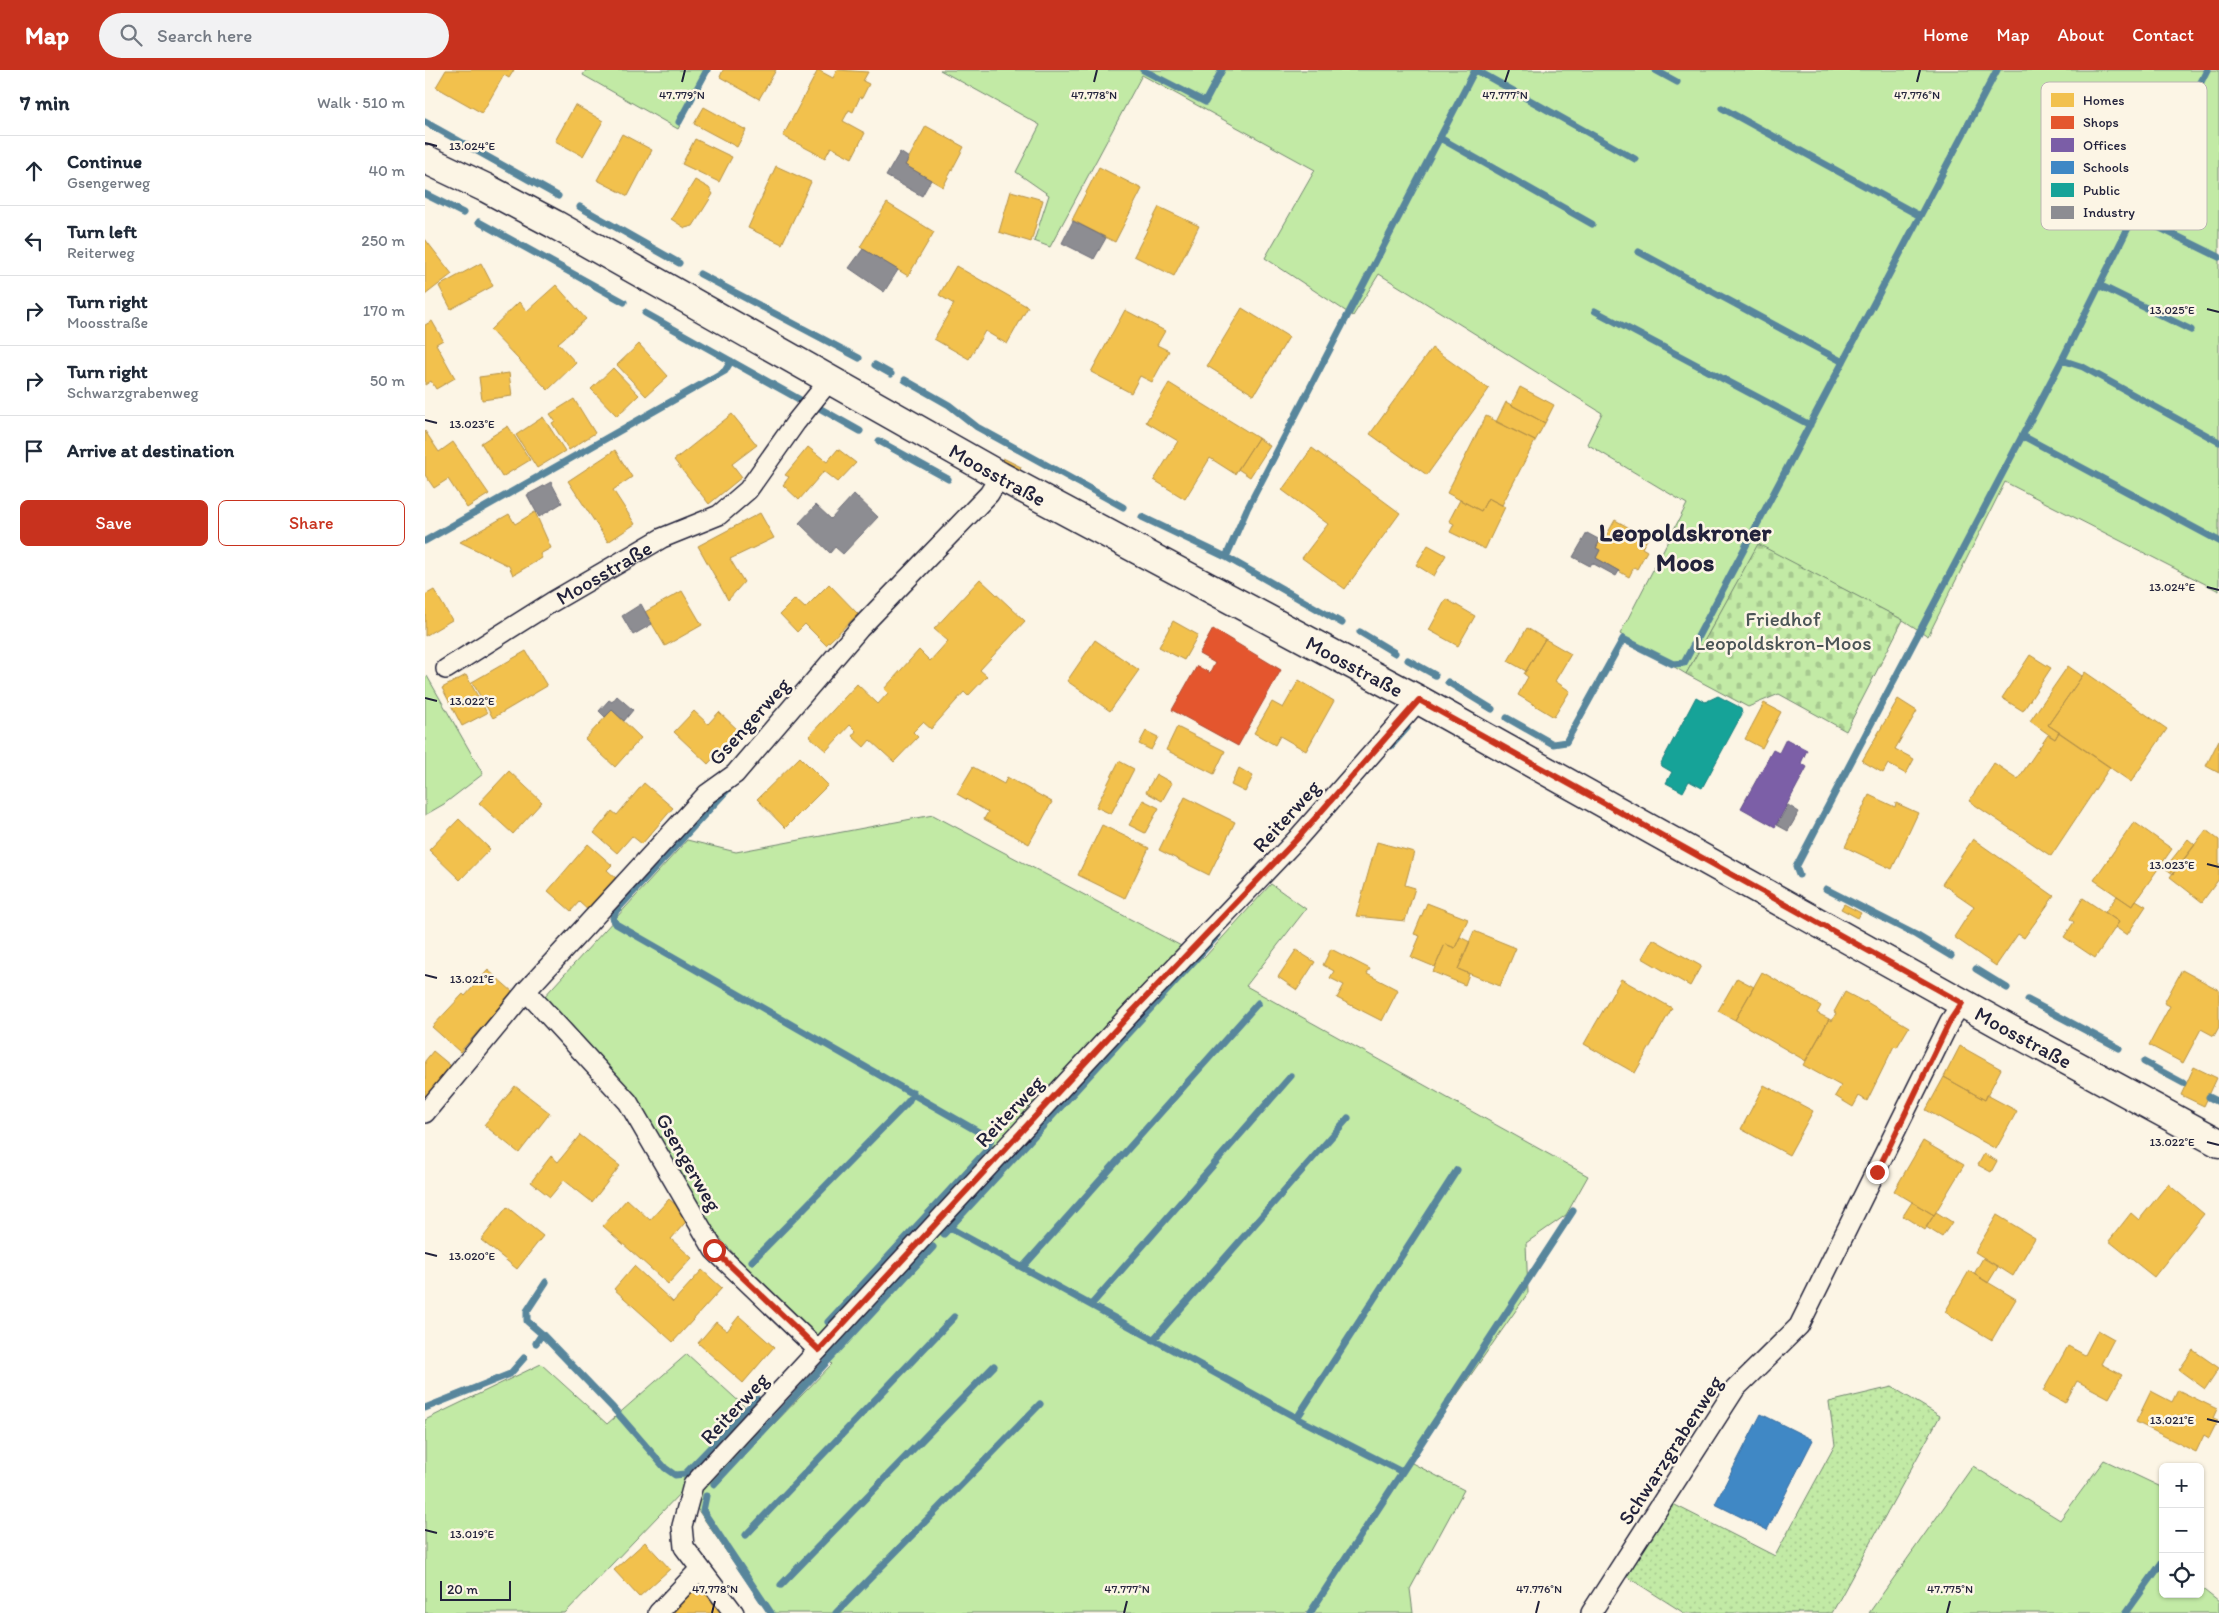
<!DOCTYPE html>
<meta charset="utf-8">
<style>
:root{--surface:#fff;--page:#f2f2f3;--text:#1f2937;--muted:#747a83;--line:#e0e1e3;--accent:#c8321e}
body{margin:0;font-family:Itim,sans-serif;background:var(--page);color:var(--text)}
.controls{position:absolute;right:15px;bottom:15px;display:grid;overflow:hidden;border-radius:8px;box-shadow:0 1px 4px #0004}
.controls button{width:45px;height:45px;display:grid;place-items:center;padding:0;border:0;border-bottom:1px solid var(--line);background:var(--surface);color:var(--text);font:25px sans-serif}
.scale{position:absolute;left:15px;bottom:12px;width:71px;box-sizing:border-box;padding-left:5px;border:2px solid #22223b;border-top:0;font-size:14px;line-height:18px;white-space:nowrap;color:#22223b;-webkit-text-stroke:4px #fcf5e5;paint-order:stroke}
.stop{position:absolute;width:15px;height:15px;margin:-11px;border:4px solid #c8321e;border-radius:50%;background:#fff}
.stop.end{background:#c8321e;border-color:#fff;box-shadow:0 1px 5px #0008}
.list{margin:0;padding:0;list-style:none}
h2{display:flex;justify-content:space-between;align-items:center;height:65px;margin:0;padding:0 20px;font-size:21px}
h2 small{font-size:16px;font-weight:400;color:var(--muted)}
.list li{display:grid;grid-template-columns:32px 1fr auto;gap:15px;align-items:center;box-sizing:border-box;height:70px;padding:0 20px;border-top:1px solid var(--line)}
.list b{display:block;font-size:19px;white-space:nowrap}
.list p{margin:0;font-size:16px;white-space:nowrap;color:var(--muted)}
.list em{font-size:16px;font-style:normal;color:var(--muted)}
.actions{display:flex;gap:10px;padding:15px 20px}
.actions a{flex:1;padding:11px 0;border:1px solid var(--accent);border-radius:8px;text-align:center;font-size:18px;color:var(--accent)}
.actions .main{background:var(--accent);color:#fff}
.icon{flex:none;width:28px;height:28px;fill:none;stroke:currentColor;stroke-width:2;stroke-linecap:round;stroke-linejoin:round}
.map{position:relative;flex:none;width:1794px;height:1543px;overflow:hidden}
header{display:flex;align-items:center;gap:30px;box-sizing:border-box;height:70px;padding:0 25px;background:var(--accent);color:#fff}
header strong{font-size:24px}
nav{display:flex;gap:28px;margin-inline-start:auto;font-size:18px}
.search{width:350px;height:45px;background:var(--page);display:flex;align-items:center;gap:12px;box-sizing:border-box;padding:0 18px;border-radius:28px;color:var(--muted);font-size:19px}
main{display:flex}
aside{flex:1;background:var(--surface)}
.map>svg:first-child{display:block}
</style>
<header>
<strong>Map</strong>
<div class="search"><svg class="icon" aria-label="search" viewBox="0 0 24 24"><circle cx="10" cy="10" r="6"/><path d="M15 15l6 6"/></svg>Search here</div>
<nav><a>Home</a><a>Map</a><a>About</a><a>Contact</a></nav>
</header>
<main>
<aside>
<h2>7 min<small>Walk · 510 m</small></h2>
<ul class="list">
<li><svg class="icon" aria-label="ahead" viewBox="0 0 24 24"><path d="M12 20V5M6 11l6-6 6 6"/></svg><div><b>Continue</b><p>Gsengerweg</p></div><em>40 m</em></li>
<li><svg class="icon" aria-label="left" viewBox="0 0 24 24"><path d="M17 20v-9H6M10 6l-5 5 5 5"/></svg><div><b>Turn left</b><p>Reiterweg</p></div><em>250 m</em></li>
<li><svg class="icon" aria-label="right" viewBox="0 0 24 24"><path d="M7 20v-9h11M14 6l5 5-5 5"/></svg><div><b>Turn right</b><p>Moosstraße</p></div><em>170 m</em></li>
<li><svg class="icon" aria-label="right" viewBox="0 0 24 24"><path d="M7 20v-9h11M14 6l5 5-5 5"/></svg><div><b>Turn right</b><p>Schwarzgrabenweg</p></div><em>50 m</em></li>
<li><svg class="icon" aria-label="arrive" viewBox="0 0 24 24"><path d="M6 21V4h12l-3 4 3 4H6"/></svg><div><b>Arrive at destination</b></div></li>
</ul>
<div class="actions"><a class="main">Save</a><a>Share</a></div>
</aside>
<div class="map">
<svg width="1794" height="1543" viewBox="0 0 1794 1543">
<defs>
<pattern id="cemetery-stones" width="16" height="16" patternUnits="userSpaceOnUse" patternTransform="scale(1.25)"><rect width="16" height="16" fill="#c2eaa5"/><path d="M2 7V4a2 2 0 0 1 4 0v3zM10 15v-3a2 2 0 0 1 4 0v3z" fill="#a6c88f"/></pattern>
<pattern id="park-dots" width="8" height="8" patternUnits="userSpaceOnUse" patternTransform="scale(1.25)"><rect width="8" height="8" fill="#c2eaa5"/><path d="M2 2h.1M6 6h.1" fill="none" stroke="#a6c88f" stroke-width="1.8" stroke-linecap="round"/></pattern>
</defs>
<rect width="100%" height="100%" fill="#fcf5e5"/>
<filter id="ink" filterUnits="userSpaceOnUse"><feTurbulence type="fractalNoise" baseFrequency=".02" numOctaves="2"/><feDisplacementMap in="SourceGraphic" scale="10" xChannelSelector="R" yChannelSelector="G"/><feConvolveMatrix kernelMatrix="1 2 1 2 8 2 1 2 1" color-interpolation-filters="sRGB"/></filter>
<g filter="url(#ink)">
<path fill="#c2eaa5" stroke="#728670" d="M161,0h124l-32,59 -95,-54z
M515,0h1279v521l-214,-109 -77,154 -25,-16 -145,-75 -72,129 -66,-40 67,-130 -100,-60 15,-31 -223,-139 -26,42 -88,-58 50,-88 -173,-95 -92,172 -16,-6 15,-46 -33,-23 24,-47z
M2,606l56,98 -39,30 -19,11v-137z
M508,745l271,143 67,-74 35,25 -60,77 342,190 -22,39 -40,28 2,50 -118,169 54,28 -54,99 3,24h-645l-70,-103 -16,-19 -117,122h-140v-193l116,-56 66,60 80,-70 82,75 63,-65 -114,-128 -38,-56 -29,-58 -17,-17 -91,-107 144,-158 49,12z
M1679,1390l59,28v106h37v-7l19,15v11h-350l104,-147 87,54z"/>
<path fill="url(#cemetery-stones)" stroke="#728670" d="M1333,474l145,76 -57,111 -67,-37 -31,13 -62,-33z"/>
<path fill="url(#park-dots)" stroke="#728670" d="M1467,1317l48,29 -108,197h-148l-58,-37 45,-73 104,53 60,-111 -6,-43z"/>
<path fill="#f2c14e" stroke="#b49148" d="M21,0h68l-5,8 -5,-3 -22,38 -46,-26z
M298,0h53l-17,29 -39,-22z
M393,0l15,8 4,-8 31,2 -5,9 6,3 -7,14 -2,-1 -7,15 -4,-2 -6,11 22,12 -13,25 -21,-11 -6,11 -42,-22z
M150,35l28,16 -20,35 -28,-15z
M279,37l42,23 -9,17 -43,-23z
M501,56l38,21 -21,40 -38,-22z
M197,64l30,16 -24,46 -31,-16z
M270,69l37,18 -13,25 -37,-18z
M351,96l35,16 -29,62 -34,-16z
M674,97l43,22 -27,53 -43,-22z
M270,110l14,8 4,6 -20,32 -8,2 -14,-9z
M586,121l32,9 -12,42 -32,-10z
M462,133l47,29 -26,44 -48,-29z
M734,137l40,19 -25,50 -40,-20z
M0,169l27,35 -27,21z
M56,193l12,23 -42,23 -12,-23z
M531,196l72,41 -21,37 -22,-13 -16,28 -35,-20 20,-35 -15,-9z
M131,215l30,34 -28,24 18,20 -28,27 -58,-60 29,-28 8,9z
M817,238l47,29 -35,58 -47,-29z
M700,240l40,21 -8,14 12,6 -17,31 -12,-6 -9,17 -40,-21z
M7,251l11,19 -7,4 19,34 -19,11 -5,-8 -6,4v-60z
M214,274l29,32 -22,20 -29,-31z
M1007,278l57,41 -62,86 -57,-41z
M188,298l26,27 -22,21 -26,-27z
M84,303l3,23 -30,4 -3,-23z
M744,313l89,55 -23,36 -25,-16 -25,41 -31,-19 24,-39 -32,-19z
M1095,317l34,18 -9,18 -34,-18z
M149,329l21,34 -26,17 -17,-27 3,-2 -5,-7z
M1081,332l39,21 -10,18 -39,-19z
M307,344l25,31 -25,19 10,13 -33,27 -35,-44z
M1061,346l49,25 -33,64 -14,-7 -7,13 -34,-18z
M118,347l22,34 -28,17 -21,-33z
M83,356l22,34 -28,17 -21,-34z
M0,361l14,21 14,-10 36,52 -22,14 -19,-29 -14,9 -9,-13z
M833,368l12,8 -20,31 -12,-8z
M383,377l19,15 11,-13 18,14 -18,19 -14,-11 -25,29 -16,-15 6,-8 -4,-2z
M887,378l88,65 -55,76 -43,-31 26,-34 -46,-34z
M190,380l17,27 -19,13 22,34 -27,18 -40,-61z
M578,388l18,9 -1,3 -18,-8z
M1063,428l17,9 -20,42 -35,-17 4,-8 -5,-3 11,-21 21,11z
M110,442l16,36 -11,6 2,4 -29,17 -4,-9 -49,-24 49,-28 6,10z
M335,443l14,25 -44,21 14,23 -16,18 -30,-54z
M1190,450l33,18 -6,10 5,3 -10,18 -3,-2 -5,10 -33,-19 4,-8 -4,-2 8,-14 2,2z
M1003,475l18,10 -12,21 -18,-11z
M555,509l45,42 -45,49 7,6 -19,20 -4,-4 -33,37 -8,-7 -10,10 5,5 -24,25 -24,-22 -6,7 -12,-11 4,-5 -6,-6 -24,26 -17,-15 48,-52 21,20 10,-11 -4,-4 35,-39 11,11 18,-20 -14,-12z
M404,514l29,30 -32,31 -21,-21 -8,8 -17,-18 15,-15 10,9z
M9,520l18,30 -27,16v-41z
M257,521l20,34 -37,21 -20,-34z
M1021,529l29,17 -17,30 -29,-16z
M748,551l25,14 -14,25 -25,-13z
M1102,558l18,11 -19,32 -18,-10z
M1120,569l26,15 -16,27 15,10 -16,26 -36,-22 10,-18 -4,-3z
M670,570l44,30 -29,41 -43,-30z
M101,581l21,35 -54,32 -21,-36z
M1605,585l21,13 -28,43 -21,-13z
M1643,596l14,10 -34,49 11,7 -4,7 -25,-18z
M1660,602l82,57 -36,53 -83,-57z
M41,605l21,38 -25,13 -20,-38z
M874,610l35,21 -28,50 -26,-15 -5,9 -21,-12 18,-31 11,6z
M1473,629l19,12 -22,38 19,10 -8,15 -18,-10 -5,9 -21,-12z
M1339,633l17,9 -19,36 -17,-9z
M187,640l29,28 -26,29 -30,-28z
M269,641l14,13 11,-12 20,19 -31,33 -34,-32z
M752,657l48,24 -11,23 -48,-24z
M721,661l12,6 -7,13 -12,-6z
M1634,662l51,35 -59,89 -82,-55 25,-38 24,16 30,-44 7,4z
M1794,670v33l-13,-7z
M375,687l28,28 -43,43 -28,-29z
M694,691l15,8 -23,45 -15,-7z
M548,697l31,17 3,-7 45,25 -23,42 -45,-25 4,-7 -31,-18z
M814,698l14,8 -8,16 -14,-7z
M84,701l33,31 -29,32 -34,-31z
M731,704l16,9 -10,18 -16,-9z
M219,713l29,25 -31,36 -10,-8 -15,17 -23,-20 18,-22 5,4z
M1444,725l26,12 1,-4 22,10 -26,56 -47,-22z
M760,727l50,25 -26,53 -50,-25z
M718,730l16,8 -14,25 -16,-8z
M34,749l31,30 -30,31 -31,-30z
M1709,752l38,27 -40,57 -38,-26z
M677,755l47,23 -24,50 -47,-23z
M1781,760l13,10v39l-17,23 -32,-25z
M1548,769l81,57 -30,42 -6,-4 -22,32 -42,-29 20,-31 -32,-22z
M1763,769l7,6 -22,29 -8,-6z
M952,772l37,10 -9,33 10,3 -10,33 -49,-5z
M163,774l24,21 -5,5 11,10 -28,32 -11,-10 -8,9 -23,-20z
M1692,826l15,10 4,-6 10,6 -19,29 -12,-8 4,-5 -14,-10z
M1658,828l36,24 -24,36 -31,-21 10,-15 -4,-3z
M1002,833l41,16 -13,29 -10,-4 -10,23 -24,-10 9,-21 -6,-2z
M1419,834l17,9 -3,5 -17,-9z
M1049,861l42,17 -16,38 -42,-17z
M1035,867l10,5 -12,27 11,5 -4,11 -32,-13 12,-28 10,4z
M1228,869l48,27 -11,20 -48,-28z
M906,879l39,20 -3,5 31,16 -16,31 -45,-23 7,-13 -14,-7 4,-7 -11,-6z
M871,880l19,12 -18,28 -19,-13z
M63,900l25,22 -53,60 -28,-25 31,-33 2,2z
M1757,900l37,20v37l-5,9 -13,-7 -18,34 -34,-18 21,-39 -6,-3z
M1337,902l59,34 -4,7 12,6 -23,42 -71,-41z
M1312,908l17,9 -19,33 -17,-9z
M1196,909l51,29 -37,65 -51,-29z
M1420,922l19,10 1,-1 44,26 -12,20 -3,-1 -27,55 -8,-5 -6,11 -18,-11 6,-10 -38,-21 26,-46 3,2 4,-8 -2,-1z
M1535,976l41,23 -16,31 -41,-23z
M8,981l23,19 -31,31v-40z
M1769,997l23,11 -13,28 -23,-11z
M1519,1007l41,23 2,-5 30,16 -21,38 -70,-39z
M1339,1015l49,26 -24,44 -48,-26z
M90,1016l35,27 -31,40 -35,-28z
M155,1065l40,31 -28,36 -28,-22 -14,17 -19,-15 20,-26 7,6z
M1498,1071l41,24 -30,50 -40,-24z
M1559,1084l13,7 -6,11 -13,-7z
M1743,1114l36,30 -50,63 -45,-36 22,-28 8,7z
M202,1129l23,21 19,-21 21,18 -19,22 21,19 -24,26 -65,-58z
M1487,1132l22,13 -9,15 -22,-14z
M82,1137l36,29 -26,33 -36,-29z
M1511,1142l16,10 -10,15 -16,-10z
M1572,1145l38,23 -22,38 -38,-24z
M1558,1188l15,9 -10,16 -14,-9z
M209,1196l39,36 29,-32 20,18 -49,54 -59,-53z
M1544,1201l47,28 -24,41 -47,-28z
M314,1246l35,31 -31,36 -45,-40 18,-21 11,9z
M1673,1260l16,9 -13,25 21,11 -13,23 -32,-17 -12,22 -22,-12 25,-45 17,9z
M1768,1280l26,18 -14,21 -26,-19z
M1753,1320l39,19 -4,9 5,2 -9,18 -5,-3 -8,17 -60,-30 15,-31 21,11z
M220,1472l25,27 -31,28 -25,-27z
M276,1515l21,28h-58z"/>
<path fill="#e4572e" stroke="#aa4732" d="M788,559l68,41 -43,76 -66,-36 25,-44 13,7 5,-10 -16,-9z"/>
<path fill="#7b5ea7" stroke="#604c87" d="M1361,669l21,11 -6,13 6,4 -32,60 -34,-19 32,-58 6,3z"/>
<path fill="#3f88c5" stroke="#36699c" d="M1336,1344l52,26 -46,90 -52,-26z"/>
<path fill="#17a398" stroke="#1a7c7c" d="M1293,626l23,12 1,6 -40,74 -13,-7 -6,11 -17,-9 6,-11 -12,-7 36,-68 9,5z"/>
<path fill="#8d8d92" stroke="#6d6d78" d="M475,82l9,6 -4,7 26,15 -9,16 -36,-20z
M648,151l33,17 -12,21 -32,-16z
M438,179l35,21 -14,22 -35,-24z
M126,412l11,21 -23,14 -12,-22z
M429,424l24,23 -35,37 -8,-7 -5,6 -31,-30 17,-18 15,14z
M1162,463l13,7 -4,8 4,2 -4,8 23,13 -3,5 -24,-13 -2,3 -17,-9z
M216,534l11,20 -19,11 -11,-19z
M192,626l16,14 -9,11 -12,-11 -7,7 -6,-6 10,-11 3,2z
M1363,735l11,7 -11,19 -11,-6z"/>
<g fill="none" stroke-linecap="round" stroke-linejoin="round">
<path stroke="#59869c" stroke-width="7" d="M718,0l62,32 17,-32
M1051,0l159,89
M1230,0l22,12
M1297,38l198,108
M0,52l133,74
M254,52l28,-52
M1015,68l152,86
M0,124l38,19
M155,137l99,56
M1709,145l85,42
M54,152l145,80
M1214,182l204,110
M275,204l159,84
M1674,215l92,45
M1170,241l215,114
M220,243l159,89
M1637,290l21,7 136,75
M450,295l16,9
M480,310l44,25 28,22 146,80
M396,339l39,22
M1598,366l196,105
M454,371l69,38
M717,447l84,40 116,66
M0,471l300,-170 6,-10
M801,487l21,-48 228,-439
M935,562l35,21
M983,590l27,15
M1023,612l44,27
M1082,648l46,26 13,-2 57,-103 50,25 11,-1 313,-593
M966,676l16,-18
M305,717l-114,124 -3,7 3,6 375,215 -4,11 -159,172
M1374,805l-3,-8 266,-507 145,-290
M1401,819l90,46 35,21
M1551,899l31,19
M1603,930l91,48
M1719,992l39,21
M1784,1027l10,5
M525,1158l347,190 105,54
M519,1164l274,-299
M327,1191l156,-159 5,-10
M598,1197l235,-264
M666,1235l200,-229
M117,1264l-15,-13v-10l19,-29
M728,1270l195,-222
M111,1273l6,-9 71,74 52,60 10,7 10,-1 72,-75
M0,1338l85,-34 14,-16
M872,1348l160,-248
M289,1414l219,-237
M281,1426l-3,15 68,102
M321,1465l208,-218
M356,1515l213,-219
M411,1543l204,-209
M885,1543l263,-402
M1701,1543l37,-52"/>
<defs>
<g id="street">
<path id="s1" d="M21,599l106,-67 110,-64 57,-23 29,-25 48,-68 33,-41"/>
<path d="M101,921l102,111 86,148 104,100"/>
<path d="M0,1043l101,-122 181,-197 28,-20 124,-145 130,-135 11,-18"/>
<path d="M233,1543l41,-43"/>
<path d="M309,1543l-50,-66 -2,-21 11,-41 438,-472 166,-174 122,-139"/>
<path d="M1166,1543l144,-224 64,-63 151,-305 12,-18"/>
</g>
<g id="secondary">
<path id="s2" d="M0,89l61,29 68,36 446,252 419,224 581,324 219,119"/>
</g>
</defs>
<use href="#street" stroke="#22223b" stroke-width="22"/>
<use href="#secondary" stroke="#22223b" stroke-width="31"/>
<use href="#street" stroke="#fcf5e5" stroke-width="19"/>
<use href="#secondary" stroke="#fcf5e5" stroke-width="28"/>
</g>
</g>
<g fill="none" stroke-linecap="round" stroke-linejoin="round" filter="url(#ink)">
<path stroke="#c8321e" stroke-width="6" d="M289,1180l105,100 312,-337 166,-174 122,-139 543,303 -12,18 -73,151"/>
</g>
<path fill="none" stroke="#22223b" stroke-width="2" d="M257,12l3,-12M669,12l3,-12M1080,12l4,-12M1492,12l3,-12M0,73l12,3M1782,239l12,3M0,350l12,3M1782,517l12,3M0,628l12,3M1782,794l12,3M0,905l12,3M1782,1072l12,3M0,1183l12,3M1782,1349l12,3M0,1460l12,3M287,1543l3,-12M699,1543l3,-12M1111,1543l3,-12M1522,1543l3,-12"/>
<g text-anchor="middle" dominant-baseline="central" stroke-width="5" stroke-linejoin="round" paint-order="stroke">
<g font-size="21" fill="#22223b" stroke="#fcf5e5">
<text stroke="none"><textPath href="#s2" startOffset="654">Moosstraße</textPath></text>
<text stroke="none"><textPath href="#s1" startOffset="185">Moosstraße</textPath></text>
<text stroke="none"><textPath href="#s2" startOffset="1059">Moosstraße</textPath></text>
<text transform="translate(324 651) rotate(-48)">Gsengerweg</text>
<text transform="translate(861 746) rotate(-48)">Reiterweg</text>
<text stroke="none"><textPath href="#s2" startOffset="1824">Moosstraße</textPath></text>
<text transform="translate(584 1041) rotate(-47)">Reiterweg</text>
<text transform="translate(264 1092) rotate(60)">Gsengerweg</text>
<text transform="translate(309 1338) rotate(-47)">Reiterweg</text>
<text transform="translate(1245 1380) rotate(-57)">Schwarzgrabenweg</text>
</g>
<g font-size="21" fill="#4a5456" stroke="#fcf5e5">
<text x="1358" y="548">Friedhof<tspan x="1358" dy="24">Leopoldskron-Moos</tspan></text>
</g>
<g font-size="26" font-weight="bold" fill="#22223b" stroke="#fcf5e5">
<text x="1260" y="462">Leopoldskroner<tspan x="1260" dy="30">Moos</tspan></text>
</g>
</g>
<rect x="1616" y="12" width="166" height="148" rx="8" fill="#fcf5e5" stroke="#bbb6b2" stroke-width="1"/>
<rect x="1626" y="23" width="23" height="14" fill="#f2c14e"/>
<rect x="1626" y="46" width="23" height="13" fill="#e4572e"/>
<rect x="1626" y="68" width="23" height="14" fill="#7b5ea7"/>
<rect x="1626" y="91" width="23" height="13" fill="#3f88c5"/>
<rect x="1626" y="113" width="23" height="14" fill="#17a398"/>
<rect x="1626" y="136" width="23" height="13" fill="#8d8d92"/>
<g font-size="14" fill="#22223b">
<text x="1658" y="35">Homes</text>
<text x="1658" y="57">Shops</text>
<text x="1658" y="80">Offices</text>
<text x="1658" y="102">Schools</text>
<text x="1658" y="125">Public</text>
<text x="1658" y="147">Industry</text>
</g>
<g font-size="12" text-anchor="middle" fill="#22223b" stroke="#fcf5e5" stroke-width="5" stroke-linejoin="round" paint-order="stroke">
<text x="257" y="29">47.779°N</text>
<text x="669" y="29">47.778°N</text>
<text x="1080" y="29">47.777°N</text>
<text x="1492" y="29">47.776°N</text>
<text x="47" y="80">13.024°E</text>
<text x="1747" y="244">13.025°E</text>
<text x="47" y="358">13.023°E</text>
<text x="1747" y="521">13.024°E</text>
<text x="47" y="635">13.022°E</text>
<text x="1747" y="799">13.023°E</text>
<text x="47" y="913">13.021°E</text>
<text x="1747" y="1076">13.022°E</text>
<text x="47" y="1190">13.020°E</text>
<text x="1747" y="1354">13.021°E</text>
<text x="47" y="1468">13.019°E</text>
<text x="290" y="1523">47.778°N</text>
<text x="702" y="1523">47.777°N</text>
<text x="1114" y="1523">47.776°N</text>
<text x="1525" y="1523">47.775°N</text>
</g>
</svg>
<div class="controls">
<button>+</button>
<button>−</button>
<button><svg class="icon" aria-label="locate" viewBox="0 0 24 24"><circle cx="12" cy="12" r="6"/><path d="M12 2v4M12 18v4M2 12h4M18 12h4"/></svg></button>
</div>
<div class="scale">20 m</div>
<div class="stop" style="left:289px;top:1180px"></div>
<div class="stop end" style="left:1452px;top:1102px"></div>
</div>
</main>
